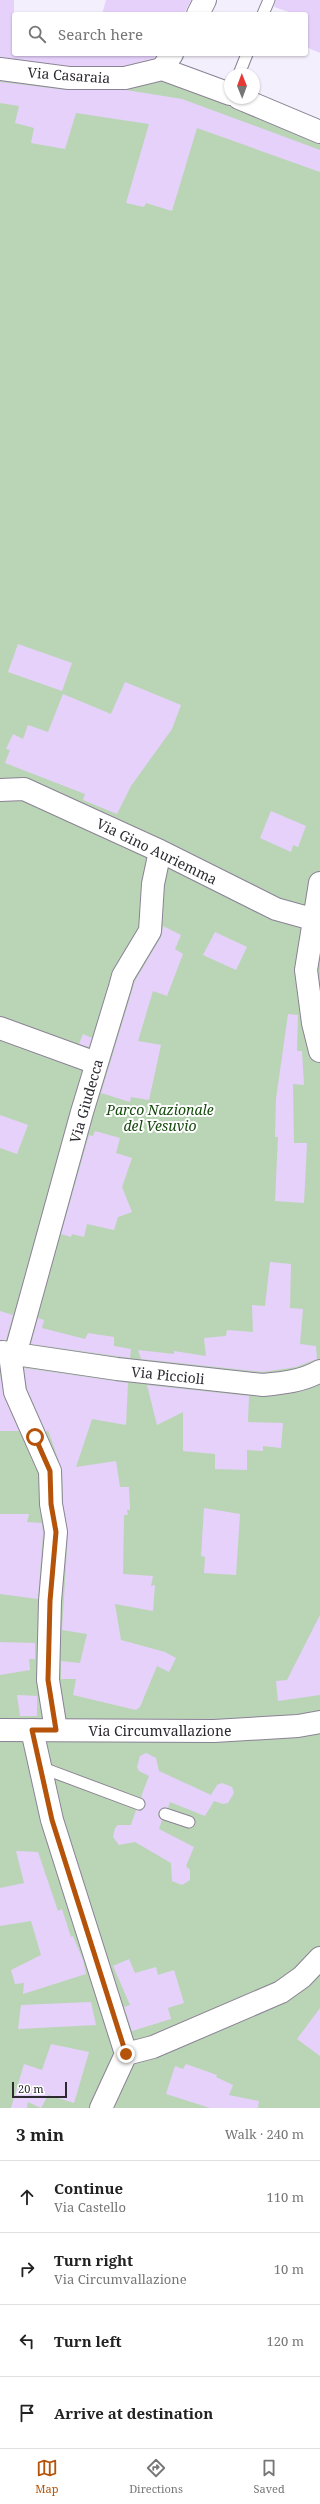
<!DOCTYPE html>
<meta charset="utf-8">
<style>
:root{--surface:#fff;--page:#f6f6f6;--text:#222;--muted:#767676;--line:#e0e0e0;--accent:#b45309}
body{margin:0;font-family:"Noto Serif",serif;background:var(--page);color:var(--text)}
.compass{position:absolute;left:224px;top:68px;width:36px;height:36px;border-radius:50%;background:var(--surface);box-shadow:0 1px 3px #0004;rotate:359deg}
.scale{position:absolute;left:12px;bottom:10px;width:55px;box-sizing:border-box;padding-left:4px;border:2px solid #2c2931;border-top:0;font-size:11px;line-height:14px;white-space:nowrap;color:#2c2931;-webkit-text-stroke:3px #fff;paint-order:stroke}
.stop{position:absolute;width:12px;height:12px;margin:-9px;border:3px solid #b45309;border-radius:50%;background:#fff}
.stop.end{background:#b45309;border-color:#fff;box-shadow:0 1px 4px #0008}
.list{margin:0;padding:0;list-style:none}
h2{display:flex;justify-content:space-between;align-items:center;height:52px;margin:0;padding:0 16px;font-size:17px}
h2 small{font-size:13px;font-weight:400;color:var(--muted)}
.list li{display:grid;grid-template-columns:26px 1fr auto;gap:12px;align-items:center;box-sizing:border-box;height:72px;padding:0 16px;border-top:1px solid var(--line)}
.list b{display:block;font-size:15px;white-space:nowrap}
.list p{margin:0;font-size:13px;white-space:nowrap;color:var(--muted)}
.list em{font-size:13px;font-style:normal;color:var(--muted)}
.icon{flex:none;width:22px;height:22px;fill:none;stroke:currentColor;stroke-width:2;stroke-linecap:round;stroke-linejoin:round}
.map{position:relative;flex:none;width:320px;height:2108px;overflow:hidden}
.search{position:absolute;background:var(--surface);box-shadow:0 1px 3px #0004;left:12px;right:12px;top:12px;height:44px;display:flex;align-items:center;gap:10px;box-sizing:border-box;padding:0 14px;border-radius:4px;color:var(--muted);font-size:15px}
.sheet{height:340px;background:var(--surface)}
nav{display:flex;justify-content:space-around;align-items:center;box-sizing:border-box;height:56px;border-top:1px solid var(--line);background:var(--surface);font-size:11px;color:var(--muted)}
nav a{display:grid;justify-items:center;gap:2px}
nav .on{color:var(--accent)}
.map>svg:first-child{display:block}
</style>
<div class="map">
<svg width="320" height="2108" viewBox="0 0 320 2108">
<rect width="100%" height="100%" fill="#f4effc"/>
<path fill="#bad5b6" d="M0,59l89,14 69,-11 162,63v1983h-320z"/>
<path fill="#e6d1fb" d="M0,0h14v54h143l-3,4 -30,8h-54l-70,-9z
M106,0h85l-7,14h-82z
M276,0h44v53l-14,-6v-33h-11l-21,-7z
M0,82l67,8h59l56,9 138,51v22l-123,-44 -25,83 -26,-8 -2,4 -18,-4 23,-79 -73,-11 -11,36 -34,-6 3,-15 -19,-5 4,-17 -19,-3z
M18,644l54,19 -10,28 -54,-19z
M125,682l56,23 -9,24 -41,57 -14,28 -34,-14 2,-6 -80,-31 5,-13 -4,-1 7,-15 10,5 5,-14 20,7 15,-38 48,20z
M271,811l35,15 -8,21 -5,-2 -2,7 -31,-14z
M163,926l18,9 -6,14 8,5 -16,42 -14,-5 -15,50 23,4 -12,55 -18,-3 -1,5 -29,-9 34,-112 26,-44z
M215,932l32,15 -11,23 -33,-15z
M288,1014l10,1 -1,36h5l2,34 -11,-1 1,59h13l-3,60 -29,-2 3,-64h-3l1,-38z
M83,1034l9,4 -3,9 -10,-3z
M0,1115l28,10 -11,29 -17,-6z
M95,1131l25,7 -4,15 16,5 -10,29 10,25 -14,5 -4,13 -27,-6 -3,13 -12,-3 -1,3 -10,-3 28,-99 4,1z
M270,1262l21,2 -1,44 13,1 -3,35 16,2 1,13 -21,8 -33,5 -122,-13 -3,-9 36,4v-3l32,5 -2,-18 22,-2 1,-6 26,2 -1,-27 13,1z
M0,1311l13,4 -7,25h-6z
M38,1318l6,2 -2,8 43,11 3,-6 26,4v9l17,3 -1,9 -99,-14z
M24,1368l104,15 -2,42 -34,-6 -16,48 40,-6 4,26h9l1,23h-3l1,5h-4l-1,59 30,2 -2,10 4,-1 -2,26 -38,-7 6,36 44,12 11,6 -7,14 -12,-6 -17,41 -4,3 -63,-15 3,-16h-15v-18l19,2 7,-29 -25,-4 6,-97 -5,-30 -1,-33 -14,-40 -2,2 -19,-43z
M0,1374l4,23 15,34h-19z
M147,1385l102,11 -1,26 35,1 -2,25 -18,-2v5l-16,-1v20l-32,-1v-15l-32,-3v-39l-26,13z
M204,1508l36,6 -4,61 -32,-2 1,-16 -4,-1z
M0,1514h29l-2,8 15,1 1,10 -5,66 -38,-5z
M320,1615v80l-42,6 -2,-20 11,-1z
M0,1642l35,1v16h-6l1,11 -30,5z
M17,1695l20,1v20h-17z
M146,1753l10,5 3,13 52,24 6,-10 5,-2 10,4 2,6 -6,10 -5,1 -9,-3 -9,15 -35,-14 -2,6 -5,-1 -4,4 -1,5 4,4 -3,9 35,18 -8,19 4,4v10l-8,5 -10,-4 -1,-18 -36,-21 -16,3 -6,-8 2,-9 3,-3h13l5,-15 5,1 4,-4v-7l-4,-3 8,-21 -10,-5 -2,-4 3,-11z
M16,1851l22,1 20,59 4,-2 9,28 2,-1 10,24 3,14 -63,20 1,-11 -9,1 -4,-14 30,-15 -10,-34 -31,5v-38l24,-5z
M129,1959l6,14 21,-6 2,8 16,-5 10,33 -16,5 3,11 -39,12 -8,-24 6,-2 -17,-39z
M91,2002l5,23 -78,4 3,-24z
M320,2008v48l-23,-17z
M51,2044l38,8 -15,51 -26,-8 -7,13 -13,-6 -1,6h-16l13,-44 18,6z
M186,2064l31,11 -1,2 17,8 -4,10 30,6 -1,7h-48l-44,-14 9,-28 8,3z"/>
<g fill="none" stroke-linecap="round" stroke-linejoin="round">
<defs>
<path id="service" d="M263,14l6,-14
M239,74l8,-20
M40,1767l99,37
M165,1814l24,8"/>
<path id="minor" d="M198,14l7,-14
M0,69l69,9h56l37,-9
M162,69l68,25
M162,69l10,-15
M239,98l81,34
M0,790l24,-1 136,62 116,58 36,10
M320,883l-14,87 7,53 7,28
M0,1028l96,35
M2,1352l115,17 146,16c20,-2 40,-4 57,-14
M56,1730l-8,-50 2,-79 6,-69 -5,-28 -1,-33 -35,-79 -4,-30 4,-7 67,-243 38,-125 3,-11 27,-45 3,-47 7,-33
M126,2054l27,-7 128,-55 21,-15 18,-19"/>
<path id="tertiary" d="M32,1730l20,90 74,234 -25,54"/>
<path id="secondary" d="M0,1730l214,1 84,-5 22,-4"/>
</defs>
<use href="#service" stroke="#8a8295" stroke-width="13"/>
<use href="#minor" stroke="#8a8295" stroke-width="24"/>
<use href="#tertiary" stroke="#8a8295" stroke-width="24"/>
<use href="#secondary" stroke="#8a8295" stroke-width="24"/>
<use href="#service" stroke="#fff" stroke-width="11"/>
<use href="#minor" stroke="#fff" stroke-width="22"/>
<use href="#tertiary" stroke="#fff" stroke-width="22"/>
<use href="#secondary" stroke="#fff" stroke-width="22"/>
</g>
<g fill="none" stroke-linecap="round" stroke-linejoin="round">
<path stroke="#b45309" stroke-width="5" d="M35,1437l15,34 1,33 5,28 -6,69 -2,79 8,50h-24l20,90 74,234"/>
</g>
<g text-anchor="middle" dominant-baseline="central" stroke-width="4" stroke-linejoin="round" paint-order="stroke">
<g font-size="14" fill="#2c2931" stroke="#fff">
<text transform="translate(69 75) rotate(4)">Via Casaraia</text>
<text transform="translate(157 851) rotate(26)">Via Gino Auriemma</text>
<text transform="translate(86 1101) rotate(-74)">Via Giudecca</text>
<text transform="translate(168 1375) rotate(6)">Via Piccioli</text>
<text x="160" y="1730">Via Circumvallazione</text>
</g>
<g font-size="14" font-style="italic" fill="#164b0d" stroke="#fff">
<text x="160" y="1109">Parco Nazionale<tspan x="160" dy="16">del Vesuvio</tspan></text>
</g>
</g>
</svg>
<svg class="compass" viewBox="-18 -18 36 36"><path d="M0-13l5 13h-10z" fill="#e53935"/><path d="M0 13l5-13h-10z" fill="#767676"/></svg>
<div class="scale">20 m</div>
<div class="stop" style="left:35px;top:1437px"></div>
<div class="stop end" style="left:126px;top:2054px"></div>
<div class="search"><svg class="icon" aria-label="search" viewBox="0 0 24 24"><circle cx="10" cy="10" r="6"/><path d="M15 15l6 6"/></svg>Search here</div>
</div>
<section class="sheet">
<h2>3 min<small>Walk · 240 m</small></h2>
<ul class="list">
<li><svg class="icon" aria-label="ahead" viewBox="0 0 24 24"><path d="M12 20V5M6 11l6-6 6 6"/></svg><div><b>Continue</b><p>Via Castello</p></div><em>110 m</em></li>
<li><svg class="icon" aria-label="right" viewBox="0 0 24 24"><path d="M7 20v-9h11M14 6l5 5-5 5"/></svg><div><b>Turn right</b><p>Via Circumvallazione</p></div><em>10 m</em></li>
<li><svg class="icon" aria-label="left" viewBox="0 0 24 24"><path d="M17 20v-9H6M10 6l-5 5 5 5"/></svg><div><b>Turn left</b></div><em>120 m</em></li>
<li><svg class="icon" aria-label="arrive" viewBox="0 0 24 24"><path d="M6 21V4h12l-3 4 3 4H6"/></svg><div><b>Arrive at destination</b></div></li>
</ul>
</section>
<nav>
<a class="on"><svg class="icon" aria-label="map" viewBox="0 0 24 24"><path d="M3 6l6-2 6 2 6-2v14l-6 2-6-2-6 2zM9 4v14M15 6v14"/></svg>Map</a>
<a><svg class="icon" aria-label="directions" viewBox="0 0 24 24"><path d="M12 3l9 9-9 9-9-9zM9 14v-3h6M13 9l2 2-2 2"/></svg>Directions</a>
<a><svg class="icon" aria-label="saved" viewBox="0 0 24 24"><path d="M7 4h10v16l-5-4-5 4z"/></svg>Saved</a>
</nav>
